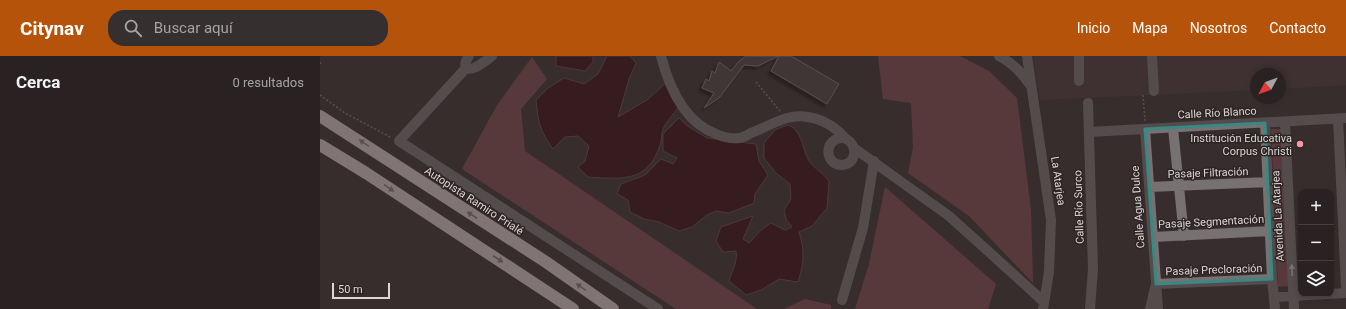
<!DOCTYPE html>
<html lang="es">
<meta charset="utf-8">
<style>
:root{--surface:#2a2222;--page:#362f2f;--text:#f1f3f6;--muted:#a5a4a5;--line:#463f40;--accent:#b45309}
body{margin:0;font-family:Roboto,sans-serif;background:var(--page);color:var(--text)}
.controls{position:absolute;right:12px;bottom:12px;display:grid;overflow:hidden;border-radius:8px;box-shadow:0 2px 6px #0003}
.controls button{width:36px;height:36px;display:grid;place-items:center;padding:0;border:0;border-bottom:1px solid var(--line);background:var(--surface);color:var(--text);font:20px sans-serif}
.compass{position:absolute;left:930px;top:12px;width:36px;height:36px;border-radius:50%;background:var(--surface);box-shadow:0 2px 6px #0003;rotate:229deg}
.scale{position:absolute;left:12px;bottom:10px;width:58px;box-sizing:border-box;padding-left:4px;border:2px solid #ddd6d6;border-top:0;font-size:11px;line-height:14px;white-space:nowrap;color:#ddd6d6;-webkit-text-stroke:3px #2e2424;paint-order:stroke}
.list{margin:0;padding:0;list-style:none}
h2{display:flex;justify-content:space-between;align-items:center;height:52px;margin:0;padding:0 16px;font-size:17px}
h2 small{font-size:13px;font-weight:400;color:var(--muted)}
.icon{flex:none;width:22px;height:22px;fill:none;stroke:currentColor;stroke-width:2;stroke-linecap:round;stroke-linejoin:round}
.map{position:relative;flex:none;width:1026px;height:253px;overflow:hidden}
header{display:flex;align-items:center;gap:24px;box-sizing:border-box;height:56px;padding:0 20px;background:var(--accent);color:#fff}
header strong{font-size:19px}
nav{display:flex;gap:22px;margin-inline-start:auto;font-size:14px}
.search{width:280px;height:36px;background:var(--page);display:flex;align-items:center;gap:10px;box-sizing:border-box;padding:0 14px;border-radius:16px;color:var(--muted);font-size:15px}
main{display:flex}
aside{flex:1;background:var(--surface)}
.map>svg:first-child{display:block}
</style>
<header>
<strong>Citynav</strong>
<div class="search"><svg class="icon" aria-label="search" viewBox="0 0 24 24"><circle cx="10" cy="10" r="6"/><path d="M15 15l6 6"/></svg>Buscar aquí</div>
<nav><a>Inicio</a><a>Mapa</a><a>Nosotros</a><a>Contacto</a></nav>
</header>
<main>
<aside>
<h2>Cerca<small>0 resultados</small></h2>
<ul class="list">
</ul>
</aside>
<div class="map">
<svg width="1026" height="253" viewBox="0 0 1026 253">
<defs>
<filter id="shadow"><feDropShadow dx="-3.5" dy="3.5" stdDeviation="1" flood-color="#0009"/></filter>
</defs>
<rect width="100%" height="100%" fill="#382d2e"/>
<path fill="#483637" d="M713,0h313v29l-66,4v-15h-24v16l-216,10z"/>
<path fill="#7f474d" d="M558,0h82l29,15 28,27 14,112 2,73 -64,-67 -61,-43 5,-26 -2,-44 -28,-4z
M212,1l15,22 -26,30 4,42 232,158h-81l-214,-140 35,-64z
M951,73h10l8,157 -11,1z
M565,131l111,97 -8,25h-133l14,-45z
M485,243l26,6v4h-47z"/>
<path fill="#33050f" stroke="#66444b" d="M236,0h37v6l-8,9 -29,-5z
M287,0h23l6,7 -7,16 -11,38 29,-17 20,-18 11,25c-4,7 -12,15 -15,22 -2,5 -1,11 -3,16 -12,38 -39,34 -72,32l-10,-10 7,-6 4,-15 -11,-10 -13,1 -12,12c-13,-18 -15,-27 -17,-49l12,-12 16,-10 20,6 14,-10z
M359,62l7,7 21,13 49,6 3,17 9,14 -13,19 -1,9 -25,10 -13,-2 -9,4 -15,12 -13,4 -20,-9 -15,-3 -14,-7 -2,-12 -11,-6 4,-10 24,-9 16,-16 12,5 4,-6 -14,-7v-17z
M467,69c14,3 15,22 21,34 5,10 16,13 21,23l-2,26 -15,18 -13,6c6,19 5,31 -1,50l-19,-3 -18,11 -15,5 -17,-14c3,-11 9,-19 7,-30l-13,1 -7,-11 5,-14 32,-11 -10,23 6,4 13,-14 9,-6 14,7 7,-3 -6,-8 -2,-9 7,-11 -1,-15 -14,-11 -12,-15v-15l11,-13z"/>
<path fill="#4e4243" stroke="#817475" filter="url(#shadow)" d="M426,0h32l-20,10 -14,-1 -25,33 -15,10 10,-15 -12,-5 4,-9 3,2 3,-10 3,2 4,-11 12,9 7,-9z
M459,0h12l48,28 -12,20 -56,-33z"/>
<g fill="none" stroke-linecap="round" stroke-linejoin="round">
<path stroke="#7f7677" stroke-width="1.5" stroke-dasharray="2 2" stroke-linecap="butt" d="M0,8l2,-3
M436,26l24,29
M0,39l25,18 47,25
M823,39l2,26"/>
<path stroke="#777171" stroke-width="10" d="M149,0c-7,9 -4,16 7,11 6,-3 11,-7 16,-11
M341,0c8,31 23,66 55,78 7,3 16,5 24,4 4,-1 8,-3 11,-5 19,-7 36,-20 57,-16 10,1 22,7 30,14 4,3 5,6 8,8 12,6 11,25 -4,26 -18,0 -19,-28 2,-27
M679,0c12,6 23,17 31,29
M707,0l24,164 -2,52 -6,37
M759,0v25
M832,0l2,35
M147,11l-68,74 259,168
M768,47l5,166 -3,40
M1018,63l8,167
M965,66l9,187
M945,67l7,156 3,30
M853,72l11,108
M825,73l13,180
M769,76l257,-14
M534,92l95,68 40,36 55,50
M829,131l120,-5
M833,181l117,-6
M954,241l72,-4
M522,244l21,-72 11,-67
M830,253l6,-25 116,-5"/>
<path stroke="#d9cacb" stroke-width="12" d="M0,60l226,146 67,47
M0,89l46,28 207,136"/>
</g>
<defs><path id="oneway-solid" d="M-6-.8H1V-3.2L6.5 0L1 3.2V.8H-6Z"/></defs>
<g fill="#847778">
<use href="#oneway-solid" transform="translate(44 87) rotate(-146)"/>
<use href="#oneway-solid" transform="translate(69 132) rotate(34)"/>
<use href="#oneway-solid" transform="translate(152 159) rotate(-147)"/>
<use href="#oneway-solid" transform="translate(178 203) rotate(33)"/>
<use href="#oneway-solid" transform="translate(261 231) rotate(-145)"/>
</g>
<use fill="#c9c2c2" href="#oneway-solid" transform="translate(972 214) rotate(-93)"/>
<path d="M0 0H1026V253H0ZM945,67l7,156 -116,5 -11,-155z" fill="#382d2e" fill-opacity=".55" fill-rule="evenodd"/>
<path fill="none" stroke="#388983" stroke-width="3" stroke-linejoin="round" d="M945,67l7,156 -116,5 -11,-155z"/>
<circle fill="#f49aa2" stroke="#2e2424" stroke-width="1.5" cx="980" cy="88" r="4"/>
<g text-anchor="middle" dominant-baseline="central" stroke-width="3" stroke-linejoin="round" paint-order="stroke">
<g font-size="11" fill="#ddd6d6" stroke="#2e2424">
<text transform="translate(897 57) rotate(-3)">Calle Río Blanco</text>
<text transform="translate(888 117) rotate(-2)">Pasaje Filtración</text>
<text transform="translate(738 125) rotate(82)">La Atarjea</text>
<text transform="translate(154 145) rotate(33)">Autopista Ramiro Prialé</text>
<text transform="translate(759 151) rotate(-92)">Calle Río Surco</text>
<text transform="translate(818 151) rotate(-94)">Calle Agua Dulce</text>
<text transform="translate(958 160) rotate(-93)">Avenida La Atarjea</text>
<text transform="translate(891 166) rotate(-3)">Pasaje Segmentación</text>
<text transform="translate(894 214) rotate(-2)">Pasaje Precloración</text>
</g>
<g font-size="11" fill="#ddd6d6" stroke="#2e2424" text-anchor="end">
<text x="972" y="82">Institución Educativa<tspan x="972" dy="13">Corpus Christi</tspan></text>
</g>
</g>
</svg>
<div class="controls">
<button>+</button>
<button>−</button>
<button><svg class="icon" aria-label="layers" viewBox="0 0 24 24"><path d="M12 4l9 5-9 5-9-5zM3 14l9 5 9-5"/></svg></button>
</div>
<svg class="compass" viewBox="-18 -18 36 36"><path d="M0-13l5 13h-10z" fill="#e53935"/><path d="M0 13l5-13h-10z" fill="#a5a4a5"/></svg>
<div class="scale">50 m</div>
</div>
</main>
